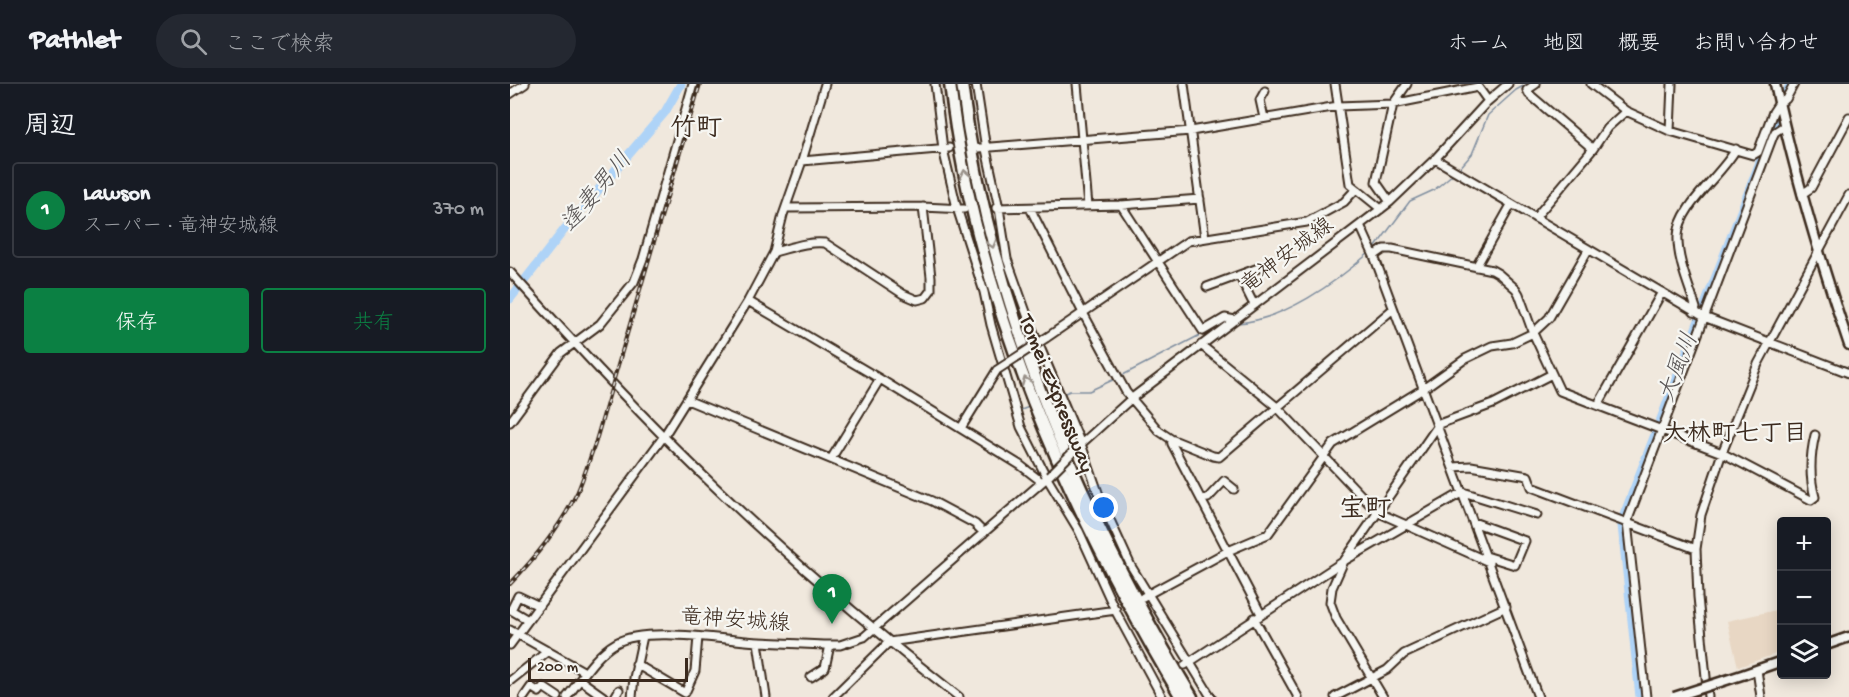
<!DOCTYPE html>
<html lang="ja">
<meta charset="utf-8">
<style>
:root{--surface:#171b24;--page:#242831;--text:#f1f3f6;--muted:#9ea1a6;--line:#363941;--accent:#0b8043}
body{margin:0;font-family:"Gochi Hand","Klee One",sans-serif;background:var(--page);color:var(--text)}
.controls{position:absolute;right:18px;bottom:18px;display:grid;overflow:hidden;border-radius:6px;box-shadow:0 3px 15px #0003}
.controls button{width:54px;height:54px;display:grid;place-items:center;padding:0;border:0;border-bottom:2px solid var(--line);background:var(--surface);color:var(--text);font:30px sans-serif}
.scale{position:absolute;left:18px;bottom:15px;width:160px;box-sizing:border-box;padding-left:6px;border:3px solid #3b2a1e;border-top:0;font-size:16px;line-height:21px;white-space:nowrap;color:#3b2a1e;-webkit-text-stroke:4px #f6f6f2;paint-order:stroke}
.you{position:absolute;left:594px;top:424px;width:21px;height:21px;margin:-15px;border:4px solid #fff;border-radius:50%;background:#1a73e8;box-shadow:0 0 0 9px #1a73e833}
.badge{display:grid;place-items:center;width:39px;height:39px;border-radius:50%;background:var(--accent);color:#fff;font-size:20px;font-weight:700}
.pin{position:absolute;translate:-50% -50px;filter:drop-shadow(0 2px 3px #0008)}
.pin::after{content:'';position:absolute;top:32px;width:21px;height:18px;background:inherit;clip-path:polygon(0 0,100% 0,50% 100%)}
.list{margin:0;padding:0;list-style:none}
h2{display:flex;justify-content:space-between;align-items:center;height:78px;margin:0;padding:0 24px;font-size:26px}
h2 small{font-size:20px;font-weight:400;color:var(--muted)}
.list li{display:grid;grid-template-columns:39px 1fr auto;gap:18px;align-items:center;box-sizing:border-box;height:96px;margin:0 12px 12px;padding:0 12px;border:2px solid var(--line);border-radius:6px}
.list b{display:block;font-size:22px;white-space:nowrap}
.list p{margin:0;font-size:20px;white-space:nowrap;color:var(--muted)}
.list em{font-size:20px;font-style:normal;color:var(--muted)}
.actions{display:flex;gap:12px;padding:18px 24px}
.actions a{flex:1;padding:14px 0;border:2px solid var(--accent);border-radius:6px;text-align:center;font-size:21px;color:var(--accent)}
.actions .main{background:var(--accent);color:#fff}
.icon{flex:none;width:33px;height:33px;fill:none;stroke:currentColor;stroke-width:2;stroke-linecap:round;stroke-linejoin:round}
.map{position:relative;flex:none;width:1339px;height:613px;overflow:hidden}
header{display:flex;align-items:center;gap:36px;box-sizing:border-box;height:84px;padding:0 30px;background:var(--surface);border-bottom:2px solid var(--line)}
header strong{font-size:28px}
nav{display:flex;gap:33px;margin-inline-start:auto;font-size:21px}
.search{width:420px;height:54px;background:var(--page);display:flex;align-items:center;gap:15px;box-sizing:border-box;padding:0 21px;border-radius:33px;color:var(--muted);font-size:22px}
main{display:flex}
aside{flex:1;background:var(--surface)}
.map>svg:first-child{display:block}
</style>
<header>
<strong>Pathlet</strong>
<div class="search"><svg class="icon" aria-label="search" viewBox="0 0 24 24"><circle cx="10" cy="10" r="6"/><path d="M15 15l6 6"/></svg>ここで検索</div>
<nav><a>ホーム</a><a>地図</a><a>概要</a><a>お問い合わせ</a></nav>
</header>
<main>
<aside>
<h2>周辺<small></small></h2>
<ul class="list">
<li><span class="badge">1</span><div><b>Lawson</b><p>スーパー · 竜神安城線</p></div><em>370 m</em></li>
</ul>
<div class="actions"><a class="main">保存</a><a>共有</a></div>
</aside>
<div class="map">
<svg width="1339" height="613" viewBox="0 0 1339 613">
<rect width="100%" height="100%" fill="#f0e8dd"/>
<filter id="ink" filterUnits="userSpaceOnUse"><feTurbulence type="fractalNoise" baseFrequency=".0167" numOctaves="2"/><feDisplacementMap in="SourceGraphic" scale="12" xChannelSelector="R" yChannelSelector="G"/><feConvolveMatrix kernelMatrix="1 2 1 2 8 2 1 2 1" color-interpolation-filters="sRGB"/></filter>
<g filter="url(#ink)">
<path fill="#e8d7c4" d="M1271,525v43l-43,15 -11,-46z"/>
<g fill="none" stroke-linecap="round" stroke-linejoin="round">
<path stroke="#808fa0" stroke-width="1.5" d="M948,86l14,-16 16,-39 28,-25 11,-6
M865,164l35,-47 24,-11 20,-17
M727,239c47,-3 98,-40 132,-70
M704,244l12,-5
M611,292l81,-42
M552,310l8,-3h19l28,-13
M538,316l9,-4
M511,326l8,-3"/>
<path stroke="#aed3f7" stroke-width="9" d="M0,215l54,-69 101,-118 16,-28
M1130,613l-18,-172 2,-10 166,-431"/>
<path stroke="#ccc2b7" stroke-width="7" stroke-dasharray="7 3.5" stroke-linecap="butt" d="M650,596l25,-15"/>
<defs>
<path id="minor" d="M425,0l8,65 14,59 27,84 7,33 30,102 26,51 32,53 36,79 47,87
M466,0l10,65 13,59 8,51 24,67 50,118 19,54 31,68 80,131
M567,0l11,122
M674,0l21,154
M825,0l15,100 31,25
M1026,0l-9,6 2,4 64,55
M1081,0l35,27 44,20 83,24 5,-3 15,-40 6,-9 7,-4 8,-15
M0,10l15,-10
M754,34l-4,-18 5,-9
M1160,47l2,-47
M468,64l213,-17 147,-25 55,-2 85,-17 10,14
M925,75l269,158 145,56
M292,77l147,-13
M1292,110l9,-6 38,-71
M880,118l-14,-20 17,-78 14,-20
M611,121l82,126 22,-13 10,2
M276,124l137,-1 41,2
M486,124l125,-3 79,-6
M520,124l53,105 43,79 33,39 12,8 42,17 6,1 174,-148
M1025,134l58,-69 14,-21 19,-17
M850,141l14,31 164,441
M264,168c16,-4 34,-11 51,-9l78,51 14,6 8,-2 6,-8v-13l-8,-70
M864,172l10,-7h8l100,21 7,4 17,15 3,5 14,39 27,58 162,62 89,47 4,-3c-6,-21 -5,-41 0,-62
M966,183l35,-62
M0,188c65,72 131,144 201,211 79,76 162,147 248,214
M729,191l13,26 4,3
M697,203l54,-20
M238,217l132,78 140,86 22,17
M1184,228l2,-4c-7,-22 -19,-48 -18,-72 1,-30 43,-60 58,-87
M536,254l142,-97 119,-19 37,-20 12,-13
M691,261l76,62 100,105 112,50
M177,316l245,101 43,23 9,9
M1088,321l64,-113
M0,338l51,-69 39,-29 34,-42 9,-23 50,-175
M451,344l36,-58
M661,355l1,5 89,170
M570,361l52,-47 258,-196 45,-43 53,-58 20,-17
M321,375l49,-80
M943,383l18,-1 57,10 4,11 164,62
M691,415l7,-1 16,-17 10,8
M963,438l52,19 -10,24 -29,-9
M633,513l85,-46 40,-17 65,-90 90,-55 42,-30 27,-13 20,-3 21,-10 16,-15 39,-68
M744,534l44,79
M18,536l-17,-10 7,-14 21,10
M0,546l75,42
M248,558l8,55
M0,561l154,-209 84,-135 26,-49 9,-37 19,-54 23,-77
M126,580l49,29 10,-22 3,-34
M675,581l159,-104 119,-69 74,23
M1247,586l4,27
M301,593l14,-9 5,-23
M70,596l24,17
M0,597l38,-30
M14,613l7,-10 8,5 4,-5 15,10
M57,613c15,-19 28,-42 49,-54 28,-17 109,-3 143,-1 22,1 43,2 65,3h16l24,-8 185,-161
M105,613l4,-7
M122,613l2,-19 9,-42
M323,613l56,-55 227,-32
M825,613l52,-27 17,-16 102,-47
M873,613l-47,-79 -6,-16 2,-14 12,-27 95,-137 54,-20 59,-30
M1136,613l-19,-175 146,-386 2,-4 9,-6
M1198,613l-10,-100 -2,-48 5,-34 21,-62 36,-89 91,-169"/>
<path id="major" d="M1265,0c19,89 45,175 74,261
M1316,561l23,-8
M1235,590l37,-13"/>
<path id="highway" d="M440,0c25,217 120,427 231,613
M452,0c27,219 117,426 230,613"/>
</defs>
<use href="#minor" stroke="#3b2a1e" stroke-width="11"/>
<use href="#major" stroke="#3b2a1e" stroke-width="13"/>
<use href="#highway" stroke="#3b2a1e" stroke-width="15"/>
<use href="#minor" stroke="#f6f6f2" stroke-width="7"/>
<use href="#major" stroke="#f6f6f2" stroke-width="8"/>
<use href="#highway" stroke="#f6f6f2" stroke-width="10"/>
<defs>
<path id="rail" d="M0,500c26,-27 50,-57 67,-91 7,-16 12,-33 18,-49l105,-360"/>
</defs>
<use href="#rail" stroke="#3b2a1e" stroke-width="4"/>
<use href="#rail" stroke="#f6f6f2" stroke-width="1.5" stroke-dasharray="4.5" stroke-linecap="butt"/>
<defs>
<path id="minor-bridge" d="M487,286l49,-32
M539,392l29,-29"/>
<path id="major-bridge" d="M1164,613l71,-23"/>
</defs>
<use href="#minor-bridge" stroke="#3b2a1e" stroke-width="11" stroke-linecap="butt"/>
<use href="#major-bridge" stroke="#3b2a1e" stroke-width="13" stroke-linecap="butt"/>
<use href="#minor-bridge" stroke="#f6f6f2" stroke-width="7"/>
<use href="#major-bridge" stroke="#f6f6f2" stroke-width="8"/>
</g>
<defs><path id="oneway-chevron" d="M-2-3.5L2.5 0L-2 3.5" fill="none" stroke-width="1.6" stroke-linecap="round" stroke-linejoin="round" transform="scale(1.5)"/></defs>
<g stroke="#989088">
<use href="#oneway-chevron" transform="translate(455 90) rotate(-101)"/>
<use href="#oneway-chevron" transform="translate(482 160) rotate(74)"/>
<use href="#oneway-chevron" transform="translate(516 297) rotate(-111)"/>
</g>
</g>
<g text-anchor="middle" dominant-baseline="central" stroke-width="4.5" stroke-linejoin="round" paint-order="stroke">
<g font-size="22" fill="#3b2a1e" stroke="#f6f6f2">
<text transform="translate(778 173) rotate(-37)">竜神安城線</text>
<text transform="translate(545 310) rotate(68)">Tomei Expressway</text>
<text transform="translate(225 538) rotate(4)">竜神安城線</text>
</g>
<g font-size="24" font-style="italic" fill="#585454" stroke="#f6f6f2">
<text transform="translate(88 109) rotate(-50)">逢妻男川</text>
<text transform="translate(1170 284) rotate(-69)">大風川</text>
</g>
<g font-size="24" font-weight="bold" fill="#3b2a1e" stroke="#f6f6f2">
<text x="1225" y="351">大林町七丁目</text>
</g>
<g font-size="26" font-weight="bold" fill="#3b2a1e" stroke="#f6f6f2">
<text x="186" y="46">竹町</text>
<text x="855" y="427">宝町</text>
</g>
</g>
</svg>
<div class="controls">
<button>+</button>
<button>−</button>
<button><svg class="icon" aria-label="layers" viewBox="0 0 24 24"><path d="M12 4l9 5-9 5-9-5zM3 14l9 5 9-5"/></svg></button>
</div>
<div class="scale">200 m</div>
<div class="you"></div>
<div class="pin badge" style="left:322px;top:540px">1</div>
</div>
</main>
